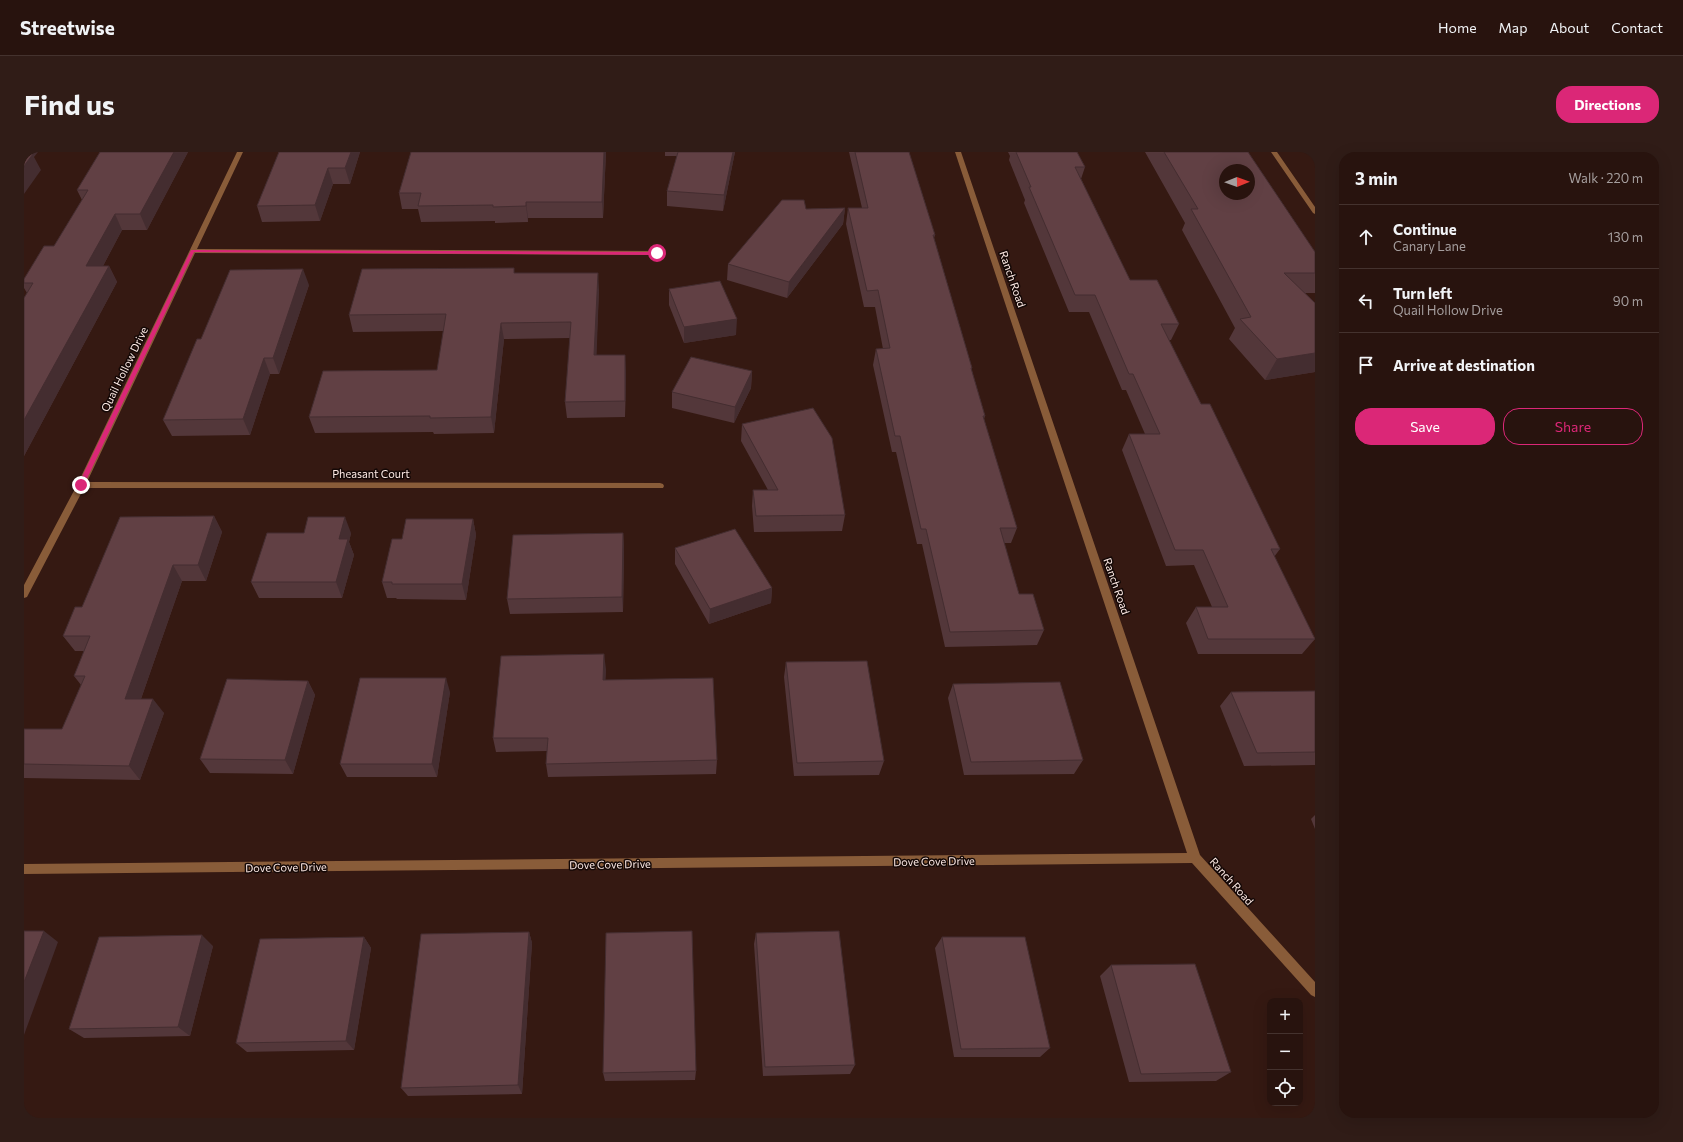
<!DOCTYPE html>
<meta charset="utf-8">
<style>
:root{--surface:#28130e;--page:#301c17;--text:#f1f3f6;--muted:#a59e9e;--line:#44322e;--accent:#db2777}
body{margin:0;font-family:Commissioner,sans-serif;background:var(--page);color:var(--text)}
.controls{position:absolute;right:12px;bottom:12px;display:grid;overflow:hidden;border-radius:8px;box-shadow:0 4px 16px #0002}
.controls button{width:36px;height:36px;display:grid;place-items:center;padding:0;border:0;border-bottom:1px solid var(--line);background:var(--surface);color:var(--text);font:20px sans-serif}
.compass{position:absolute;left:1195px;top:12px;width:36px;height:36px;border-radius:50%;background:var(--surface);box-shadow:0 4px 16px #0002;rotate:89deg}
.stop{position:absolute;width:12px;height:12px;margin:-9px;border:3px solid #db2777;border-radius:50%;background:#fff}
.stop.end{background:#db2777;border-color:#fff;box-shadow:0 1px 4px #0008}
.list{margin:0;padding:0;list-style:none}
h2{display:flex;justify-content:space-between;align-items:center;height:52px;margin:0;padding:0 16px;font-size:17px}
h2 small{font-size:13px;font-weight:400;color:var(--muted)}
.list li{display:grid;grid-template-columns:26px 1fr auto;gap:12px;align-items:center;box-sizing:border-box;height:64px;padding:0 16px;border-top:1px solid var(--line)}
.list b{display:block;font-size:15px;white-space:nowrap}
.list p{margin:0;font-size:13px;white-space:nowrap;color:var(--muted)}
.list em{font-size:13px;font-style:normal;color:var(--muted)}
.actions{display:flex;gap:8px;padding:12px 16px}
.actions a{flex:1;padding:9px 0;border:1px solid var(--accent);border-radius:16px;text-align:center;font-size:14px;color:var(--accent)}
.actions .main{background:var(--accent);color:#fff}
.icon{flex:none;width:22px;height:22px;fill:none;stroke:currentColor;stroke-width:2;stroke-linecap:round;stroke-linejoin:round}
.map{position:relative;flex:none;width:1291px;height:966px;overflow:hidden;border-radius:16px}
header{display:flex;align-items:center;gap:24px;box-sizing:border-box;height:56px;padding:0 20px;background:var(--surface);border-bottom:1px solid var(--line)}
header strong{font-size:19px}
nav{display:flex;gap:22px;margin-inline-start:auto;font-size:14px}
.intro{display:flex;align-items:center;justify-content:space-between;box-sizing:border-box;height:96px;padding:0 24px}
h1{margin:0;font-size:28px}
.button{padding:10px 18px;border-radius:16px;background:var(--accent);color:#fff;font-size:14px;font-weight:700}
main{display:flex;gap:24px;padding:0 24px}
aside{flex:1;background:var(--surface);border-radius:16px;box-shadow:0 4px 16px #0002}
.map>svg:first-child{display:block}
</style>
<header>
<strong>Streetwise</strong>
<nav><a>Home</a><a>Map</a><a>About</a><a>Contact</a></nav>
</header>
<div class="intro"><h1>Find us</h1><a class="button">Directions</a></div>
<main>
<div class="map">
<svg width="1291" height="966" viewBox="0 0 1291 966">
<rect width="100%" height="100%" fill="#351912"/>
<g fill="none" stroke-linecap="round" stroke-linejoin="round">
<path fill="#895c39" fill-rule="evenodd" d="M213,0h6l-46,97 460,2 4,2 -4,2 -462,-2 -108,229 573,1 3,1 1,2 -1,2h-579l-57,109 -3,1v-13l53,-100z
M931,0h6l239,703 115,127v15l-4,-2 -119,-132 -1168,11v-10l1163,-11z
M1247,0h6l38,55v7l-2,-1z"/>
</g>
<path fill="#53373a" d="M164,0l-41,78h-25l-19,36h6l8,16 -93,174v-158l3,-5 -3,-5v-9l30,-33 28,-46 -5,-10z
M255,0h81l-10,32h-17l-13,37 -58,1 -5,-16z
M387,0h195l-3,66h-75v4l-33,1v-2l-74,1 -3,-13h-16l-3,-16z
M641,0h70l-12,59 -56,-5v-15l10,-35h-12z
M825,0h60l26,83 -1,3 38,130v3l13,45 -1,3 33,109 -6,15h-7l15,51 25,36 -7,15 -92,2 -23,-103h-5l-21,-92h-4l-19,-87 3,-16h7l-8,-42h-11l-18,-83 2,-16h14z
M984,0h69l8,15 -4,12 49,101 49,44 -8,16h-2l32,64 79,145 -6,8 41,82 -13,15h-104l-12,-31 10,-16h16l-18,-42 -28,1 -44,-116 7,-16h16l-19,-44h-4l-33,-78h-20l-45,-109 1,-3 -16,-40 1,-4z
M1121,0h103l67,100v41h-10l10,10v69l-50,8 -36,-41 6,-11 -53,-98 3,-7z
M821,56l-2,16 -56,74 -60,-18 1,-16 78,-55z
M491,121l84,16 -3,66 30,16 -1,46 -58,1 -2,-16 5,-64 -66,1 -10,94 -60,1 -1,-2 -118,1 -6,-16 128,-47 7,-39 -91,1 -4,-17z
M285,133l-30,89h-9l-20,61 -78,1 -9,-16 38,-81z
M645,137l67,46 -52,8 -15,-38z
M728,219l-1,17 -17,35 -62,-15v-16z
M718,272l103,91 -3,16 -88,1 -2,-26 1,-16h15l-27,-49z
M190,364l8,16 -16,49h-24l-41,118 23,14 -24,67 -116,-2v-49h38l19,-44 -7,-9 10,-25h-9l-12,-15 19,-29z
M449,367l3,16 -10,65 -69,-1 -1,-1h-9l-5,-16z
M327,381l-2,9 5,13 -12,43h-83l-8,-16z
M599,381l1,16 -1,63 -113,2 -3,-15z
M651,396l97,40 -1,15 -62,21 -34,-60z
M762,510l98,99 -5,14 -85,1 -10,-99z
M582,517l-1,11 112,80 -1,14 -168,3 -2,-13 1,-13 -51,1 -3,-14z
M284,529l7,14 -22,79 -83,-1 -10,-14z
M929,532l130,76 -9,14 -110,1 -16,-77z
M1291,539v74l-71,1 -24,-60 11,-14z
M426,540l-13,85h-90l-7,-13z
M1291,663v14l-4,-10z
M505,780l3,11 -10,151 -114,2 -7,-8z
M732,781l99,132 -5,9 -87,2 -9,-132z
M340,785l7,11 -17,102 -107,2 -11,-9z
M918,785l108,111 -10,9h-86l-19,-109z
M189,794l-23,90 -106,2 -15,-9z
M1087,813l120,107 -15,9 -87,1 -29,-106z
M672,919l-1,9 -90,1 -2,-8z"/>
<path fill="#442d30" d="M0,0h14l-4,5 7,13 -17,24z
M150,0h14l-41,78 -7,-16z
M327,0h9l-10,32 -5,-16z
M580,0h2l-3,66 -1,-16z
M709,0h2l-12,59 1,-16z
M304,16l5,16 -13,37 -5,-16z
M502,50l2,16v4l-2,-16z
M821,56l-2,16 -56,74 2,-16z
M91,62l7,16 -28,53 -8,-17z
M85,114l8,16 -93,174v-36z
M279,117l6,16 -30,89 -6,-16z
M574,121l1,16 -3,82 -2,-16z
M713,167l-1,16 -52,8v-16z
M477,171l3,16 -10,94 -3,-16z
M1291,201v19l-50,8 12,-21z
M601,203l1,16 -1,46z
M240,206l6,16 -20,61 -7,-16z
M728,219l-1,17 -17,35 1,-16z
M190,364l8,16 -16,49 -8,-16z
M321,365l6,16 -2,9 5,13 -12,43 -6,-16 3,-43z
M449,367l3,16 -10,65 -4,-16z
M599,381l1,16 -1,63 -1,-15z
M149,413l9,16 -46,132 -11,-14z
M748,436l-1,15 -62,21 1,-15z
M580,502l2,15 -1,25 -2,-14z
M422,526l4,14 -13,85 -5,-13z
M284,529l7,14 -22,79 -8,-14z
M129,547l11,14 -24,67 -11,-14z
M20,779l14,11 -34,93v-53z
M505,780l3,11 -10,151 -4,-9z
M178,783l11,11 -23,90 -12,-9z
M340,785l7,11 -17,102 -8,-9z"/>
<path fill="#614044" stroke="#442d30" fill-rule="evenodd" d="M76,0h74l-34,62h-25l-29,52h23l-85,154v-122l9,-15h-9v-4l20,-33h10l34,-56h-11z
M255,0h72l-6,16h-17l-13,37 -58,1z
M387,0h193l-2,50h-76v4l-33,1v-2l-75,1 3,-13h-22z
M654,0h55l-9,43 -57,-4z
M831,0h54l26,83h-2l39,133h-1l14,48h-2l34,112h-17l19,66h14l11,36 -94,2 -24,-103h-5l-21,-93h-5l-19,-87 14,-1 -12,-58 -11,1 -19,-83h20z
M992,0h61l8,15h-10l55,113h27l22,44h-18l40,80h9l70,145h-9l44,90h-107l-12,-32h32l-25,-57h-28l-46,-116h31l-27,-60h-4l-34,-79h-20l-46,-108h2z
M1140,0h84l67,100v21h-31l31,30v50l-38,6 -37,-40 11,-2 -60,-108h7zM1201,18h24v24h-24z
M0,2h9l-9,12z
M758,48h22l2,9 39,-1 -56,74 -61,-18z
M490,116v5h84l-4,82h31v46l-60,1 6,-80 -70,1 -10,94 -61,1v-2l-121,1 14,-46 114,-1 9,-56 -97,1 13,-46z
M279,117l-30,89h-9l-21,61 -80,1 34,-81h4l29,-69z
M696,129l17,38 -53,8 -15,-38z
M667,205l61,14 -17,36 -63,-15z
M789,256l19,30 13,77 -89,1 -3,-26h25l-36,-66z
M190,364l-16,49h-25l-48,134h28l-24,67 -105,-2v-35h38l23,-53h-11l16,-40h-27l12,-29h7l38,-90z
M284,365h37l-6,22h9l-12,43h-85l16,-49h37z
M382,367h67l-11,65h-70v-2h-10l10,-43h10z
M711,377l37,59 -62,21 -35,-61z
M599,381l-1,64 -115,2 6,-64z
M580,502l-1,26 110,-2 4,82 -171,4 2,-26h-55l8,-82z
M843,509l17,100 -87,2 -11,-101z
M336,526h86l-14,86h-92z
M203,527l81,2 -23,79 -85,-1z
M1036,530l23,78 -112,2 -18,-78z
M1291,539v61l-58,1 -26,-61z
M0,779h20l-20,51z
M668,779l4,140 -93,2 3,-140z
M815,779l16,134 -90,2 -9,-134z
M505,780l-11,153 -117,3 20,-154z
M178,783l-24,92 -109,2 30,-92z
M340,785l-18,104 -110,2 24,-104z
M918,785h83l25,111 -89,1z
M1171,812l36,108 -90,2 -30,-109z"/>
<path fill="#db2777" d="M167,98l466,2 2,1 -2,2 -463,-3 -110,233 -5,1 -1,-1z"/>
<g text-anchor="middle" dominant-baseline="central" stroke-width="3" stroke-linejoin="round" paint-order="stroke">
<g font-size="11" fill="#fde9e4" stroke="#140806">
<text transform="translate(989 127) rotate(71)">Ranch Road</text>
<text transform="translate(100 217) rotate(-64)">Quail Hollow Drive</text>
<text x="347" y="321">Pheasant Court</text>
<text transform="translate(1093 434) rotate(71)">Ranch Road</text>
<text transform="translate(910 709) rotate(-1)">Dove Cove Drive</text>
<text transform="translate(586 712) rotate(-1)">Dove Cove Drive</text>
<text transform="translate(262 715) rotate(-1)">Dove Cove Drive</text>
<text transform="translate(1208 729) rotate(48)">Ranch Road</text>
</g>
</g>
</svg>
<div class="controls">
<button>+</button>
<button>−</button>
<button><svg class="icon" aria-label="locate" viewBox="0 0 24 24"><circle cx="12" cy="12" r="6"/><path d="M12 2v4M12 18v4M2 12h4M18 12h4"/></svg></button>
</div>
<svg class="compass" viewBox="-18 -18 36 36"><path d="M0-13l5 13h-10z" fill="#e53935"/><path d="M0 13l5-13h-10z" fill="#a59e9e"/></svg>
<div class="stop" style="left:633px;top:101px"></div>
<div class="stop end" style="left:57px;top:333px"></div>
</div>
<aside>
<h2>3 min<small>Walk · 220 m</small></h2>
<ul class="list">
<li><svg class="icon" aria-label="ahead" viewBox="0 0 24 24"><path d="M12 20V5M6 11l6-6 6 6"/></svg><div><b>Continue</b><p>Canary Lane</p></div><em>130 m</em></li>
<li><svg class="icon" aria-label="left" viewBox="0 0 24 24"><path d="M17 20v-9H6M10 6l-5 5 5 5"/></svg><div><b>Turn left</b><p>Quail Hollow Drive</p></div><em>90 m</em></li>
<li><svg class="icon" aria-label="arrive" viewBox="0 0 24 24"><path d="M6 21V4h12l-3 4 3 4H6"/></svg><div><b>Arrive at destination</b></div></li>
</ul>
<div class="actions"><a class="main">Save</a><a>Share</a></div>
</aside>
</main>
